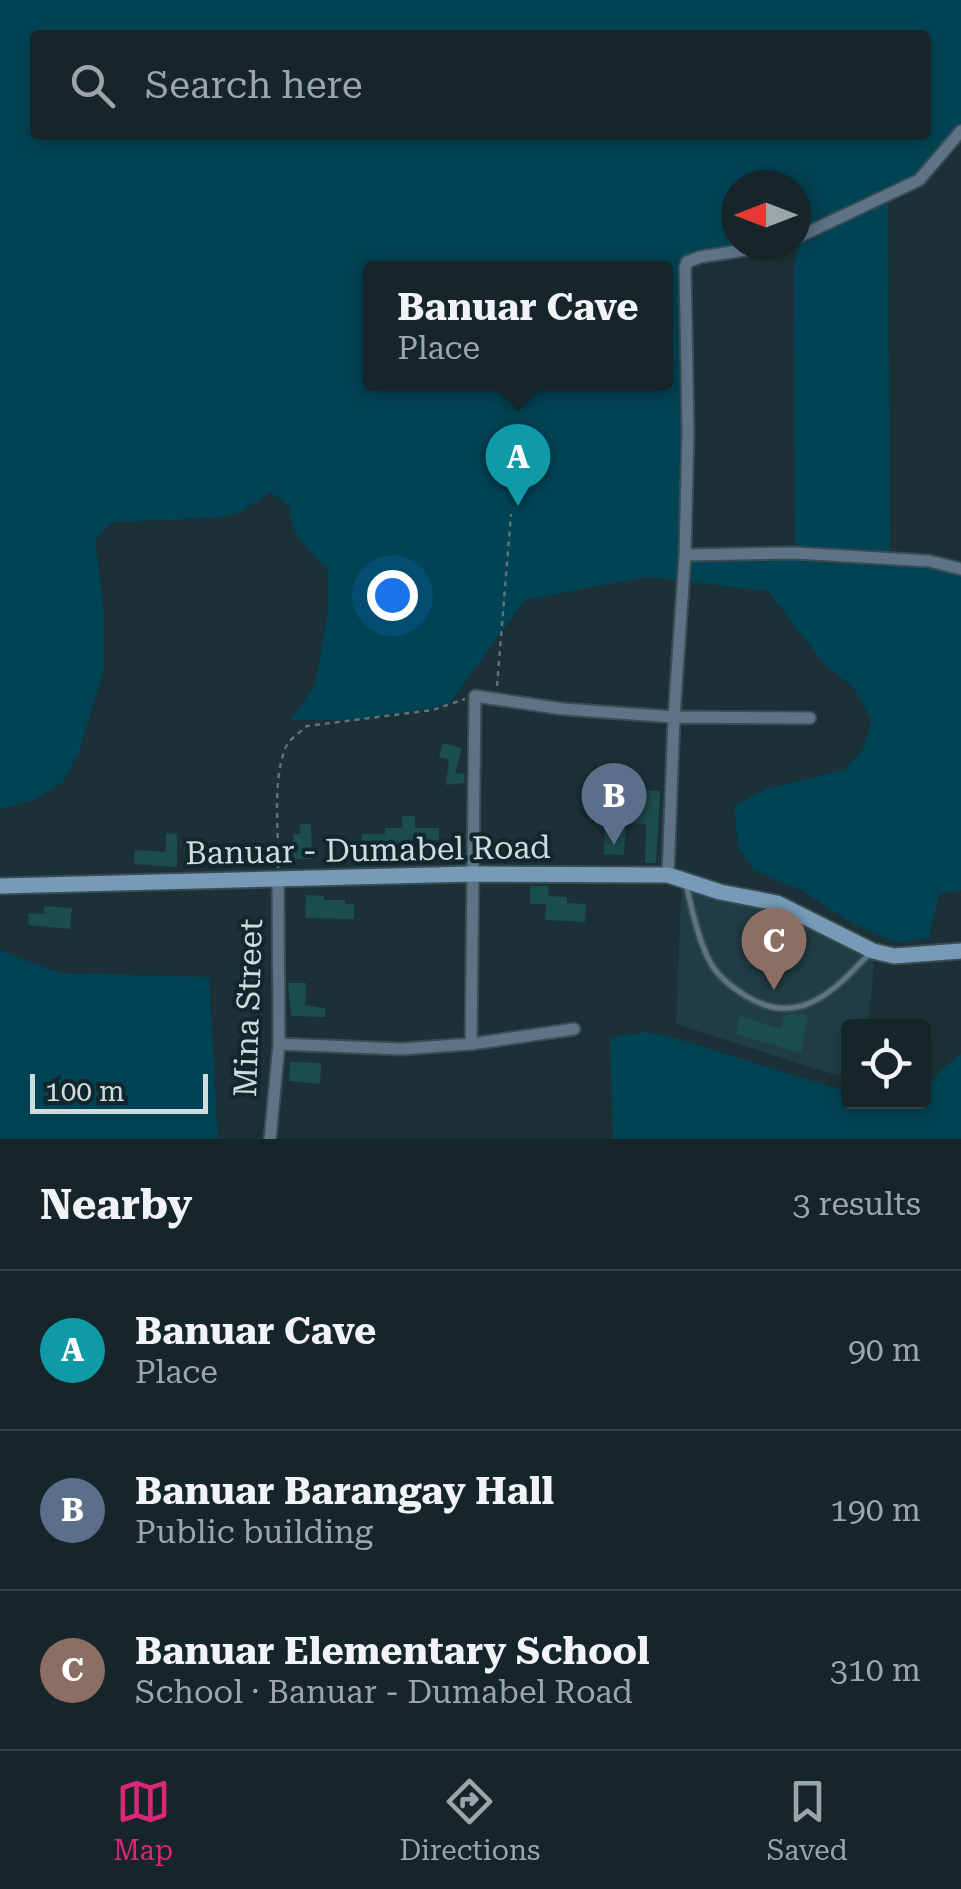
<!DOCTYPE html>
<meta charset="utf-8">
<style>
:root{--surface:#152529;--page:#223135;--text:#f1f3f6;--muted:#9da5a8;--line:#344246;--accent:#db2777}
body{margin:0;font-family:"Roboto Serif",serif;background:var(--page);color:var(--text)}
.controls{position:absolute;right:30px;bottom:30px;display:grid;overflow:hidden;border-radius:10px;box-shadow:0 5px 15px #0003}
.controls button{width:90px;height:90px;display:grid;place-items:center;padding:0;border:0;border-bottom:2px solid var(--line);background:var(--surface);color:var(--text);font:50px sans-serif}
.compass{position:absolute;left:721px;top:170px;width:90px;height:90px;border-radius:50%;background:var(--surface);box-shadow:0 5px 15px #0003;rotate:270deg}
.scale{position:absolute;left:30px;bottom:25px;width:178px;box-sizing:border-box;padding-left:10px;border:5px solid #cedbdf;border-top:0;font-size:28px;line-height:35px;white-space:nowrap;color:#cedbdf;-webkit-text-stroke:8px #12272d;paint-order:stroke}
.you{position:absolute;left:392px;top:595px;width:35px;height:35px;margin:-25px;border:8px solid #fff;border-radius:50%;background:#1a73e8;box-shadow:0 0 0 15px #1a73e833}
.badge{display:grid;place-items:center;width:65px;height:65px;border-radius:50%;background:var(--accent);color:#fff;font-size:32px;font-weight:700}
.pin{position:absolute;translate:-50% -82px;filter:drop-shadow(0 2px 5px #0008)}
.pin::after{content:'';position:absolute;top:52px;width:35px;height:30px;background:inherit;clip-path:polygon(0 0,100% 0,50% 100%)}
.popup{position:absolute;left:363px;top:261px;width:310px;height:130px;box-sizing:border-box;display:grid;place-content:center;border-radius:10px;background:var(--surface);filter:drop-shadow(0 2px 8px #0005);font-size:32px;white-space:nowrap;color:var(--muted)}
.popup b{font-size:38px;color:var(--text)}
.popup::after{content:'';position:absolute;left:50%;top:100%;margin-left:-20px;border:20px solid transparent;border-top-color:var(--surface)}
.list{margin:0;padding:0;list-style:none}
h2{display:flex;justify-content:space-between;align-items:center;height:130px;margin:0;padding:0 40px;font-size:42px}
h2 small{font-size:32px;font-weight:400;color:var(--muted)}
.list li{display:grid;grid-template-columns:65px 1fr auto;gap:30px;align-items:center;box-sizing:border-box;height:160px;padding:0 40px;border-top:2px solid var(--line)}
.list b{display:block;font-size:38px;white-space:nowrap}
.list p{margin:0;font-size:32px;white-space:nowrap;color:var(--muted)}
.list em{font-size:32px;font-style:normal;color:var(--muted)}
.icon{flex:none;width:55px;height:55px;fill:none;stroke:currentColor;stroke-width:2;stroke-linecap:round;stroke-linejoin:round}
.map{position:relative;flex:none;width:961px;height:1139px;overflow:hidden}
.search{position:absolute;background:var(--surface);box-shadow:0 5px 15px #0003;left:30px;right:30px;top:30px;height:110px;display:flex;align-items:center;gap:25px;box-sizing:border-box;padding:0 35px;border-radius:10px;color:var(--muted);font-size:38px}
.sheet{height:610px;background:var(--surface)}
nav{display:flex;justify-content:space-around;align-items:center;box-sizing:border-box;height:140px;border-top:2px solid var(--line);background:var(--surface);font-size:28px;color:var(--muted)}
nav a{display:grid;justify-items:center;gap:5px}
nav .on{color:var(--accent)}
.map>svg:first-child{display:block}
</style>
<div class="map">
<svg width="961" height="1139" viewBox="0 0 961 1139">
<rect width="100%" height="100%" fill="#1c3137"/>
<path fill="#203d46" d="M682,875l97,33 96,48 -7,70h-20v53l-172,-55z"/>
<path fill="#004354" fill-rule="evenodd" d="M0,0h961v131l-42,49 -31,17 2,361 71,11v321l-22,4 -10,44 -33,4 -41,-17 -54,-35 -48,-20 -15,-25 -4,-39 32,-17 79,-20 17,-18 10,-31 -19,-33 -29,-23 -56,-73 -121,-14 -122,23 -77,105 -91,15h-66l24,-35 13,-73v-42c-18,-21 -38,-31 -38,-62l-19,-16 -33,21 -26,5 -96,4 -9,4 -12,14 9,71v59l-26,84 -15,28 -29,18 -34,9zM35,35h891v100h-891zM736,185h60v53h4l-6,28 1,286 -110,2 2,-291 91,-18h-42zM370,268h296v116h-296z
M0,950l60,23 149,4 9,162h-218z
M643,1032l25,4 180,56v10h76c0,-18 22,-38 37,-48v85h-348l-3,-101z"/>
<path fill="#1c4d4e" d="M443,743l19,5 -7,25 10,1 -1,9 -18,2 3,-25 -10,-3z
M601,788l59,3 -4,72h-11l1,-39 -20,-1 -2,32 -20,-1 1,-32 -6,-1z
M402,816h13v12h24v12l-26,-1v8l-51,2v-15h23v-6h17z
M300,824h11l1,35h-18l-1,-25h7z
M166,833l11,1v33l-43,-3 1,-14 31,2z
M530,886h18l1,10 18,1v6l19,1 -1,18 -40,-2 1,-16h-16z
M306,895l18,1v4h21v4h9v15l-49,-1z
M44,906l28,2 -2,21 -41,-4 -1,-12 16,1z
M251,947h10v39l-22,-1 1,-18h11z
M288,983h18l-1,22 20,3v9l-34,-1z
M797,1013l11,3 -7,37 -65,-19 4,-18 41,13 3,-14z
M290,1062l31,1 -1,21 -31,-3z"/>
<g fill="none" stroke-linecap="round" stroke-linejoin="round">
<defs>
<path id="lane" d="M686,884c6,25 11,51 22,74 8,17 22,28 38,38 53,33 89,-6 124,-43"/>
<path id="street" d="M796,238l123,-58 42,-49
M685,555l110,-2 134,8 32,8
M668,875l6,-158 11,-162 3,-124 -3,-163 2,-6 13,-5 78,-12
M279,1044l122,5 70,-5 103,-15
M471,1044l4,-348 88,13 111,8 136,1
M270,1139l9,-95 -1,-165"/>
<path id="secondary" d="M0,886l471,-12 197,1 52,17 57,11 96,48 21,5 67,-5"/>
</defs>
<use href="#lane" stroke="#384c52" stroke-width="9"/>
<use href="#street" stroke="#384c52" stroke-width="15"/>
<use href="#secondary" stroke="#384c52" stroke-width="19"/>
<path stroke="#607277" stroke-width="2.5" stroke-dasharray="5 5" stroke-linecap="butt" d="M497,686l14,-172
M278,868c1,-37 -6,-84 7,-119 4,-10 14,-16 22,-23l126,-16 32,-11"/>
<use href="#lane" stroke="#5d7386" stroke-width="5"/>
<use href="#street" stroke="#5d7386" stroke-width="11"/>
<use href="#secondary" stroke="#769ab8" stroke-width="15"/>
</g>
<g text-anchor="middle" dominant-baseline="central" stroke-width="8" stroke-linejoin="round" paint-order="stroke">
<g font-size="32" fill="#cedbdf" stroke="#12272d">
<text transform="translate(368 850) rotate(-1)">Banuar - Dumabel Road</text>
<text transform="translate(248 1008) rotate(-88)">Mina Street</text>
</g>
</g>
</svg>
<div class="controls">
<button><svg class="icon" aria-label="locate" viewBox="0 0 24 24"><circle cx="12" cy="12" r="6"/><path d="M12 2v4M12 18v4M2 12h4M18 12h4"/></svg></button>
</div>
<svg class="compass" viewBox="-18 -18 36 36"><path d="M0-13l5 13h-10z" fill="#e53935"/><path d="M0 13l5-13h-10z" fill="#9da5a8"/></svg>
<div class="scale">100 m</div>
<div class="you"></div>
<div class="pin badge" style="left:518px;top:506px;background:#0f9aa8">A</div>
<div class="popup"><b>Banuar Cave</b>Place</div>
<div class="pin badge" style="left:614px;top:845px;background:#5c6f8a">B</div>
<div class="pin badge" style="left:774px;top:990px;background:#8d6e63">C</div>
<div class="search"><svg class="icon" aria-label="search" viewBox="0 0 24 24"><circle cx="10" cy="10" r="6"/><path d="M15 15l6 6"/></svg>Search here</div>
</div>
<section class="sheet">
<h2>Nearby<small>3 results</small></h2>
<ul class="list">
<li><span class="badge" style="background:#0f9aa8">A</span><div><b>Banuar Cave</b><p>Place</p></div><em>90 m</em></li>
<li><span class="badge" style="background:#5c6f8a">B</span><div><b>Banuar Barangay Hall</b><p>Public building</p></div><em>190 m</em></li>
<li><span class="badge" style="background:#8d6e63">C</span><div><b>Banuar Elementary School</b><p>School · Banuar - Dumabel Road</p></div><em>310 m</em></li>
</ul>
</section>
<nav>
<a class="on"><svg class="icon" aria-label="map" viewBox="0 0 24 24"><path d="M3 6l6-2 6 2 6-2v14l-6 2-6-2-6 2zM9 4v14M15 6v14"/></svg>Map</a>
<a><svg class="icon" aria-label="directions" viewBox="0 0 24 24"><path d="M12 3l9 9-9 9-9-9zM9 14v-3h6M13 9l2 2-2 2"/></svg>Directions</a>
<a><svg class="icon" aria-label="saved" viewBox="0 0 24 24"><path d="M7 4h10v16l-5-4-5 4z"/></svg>Saved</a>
</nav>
